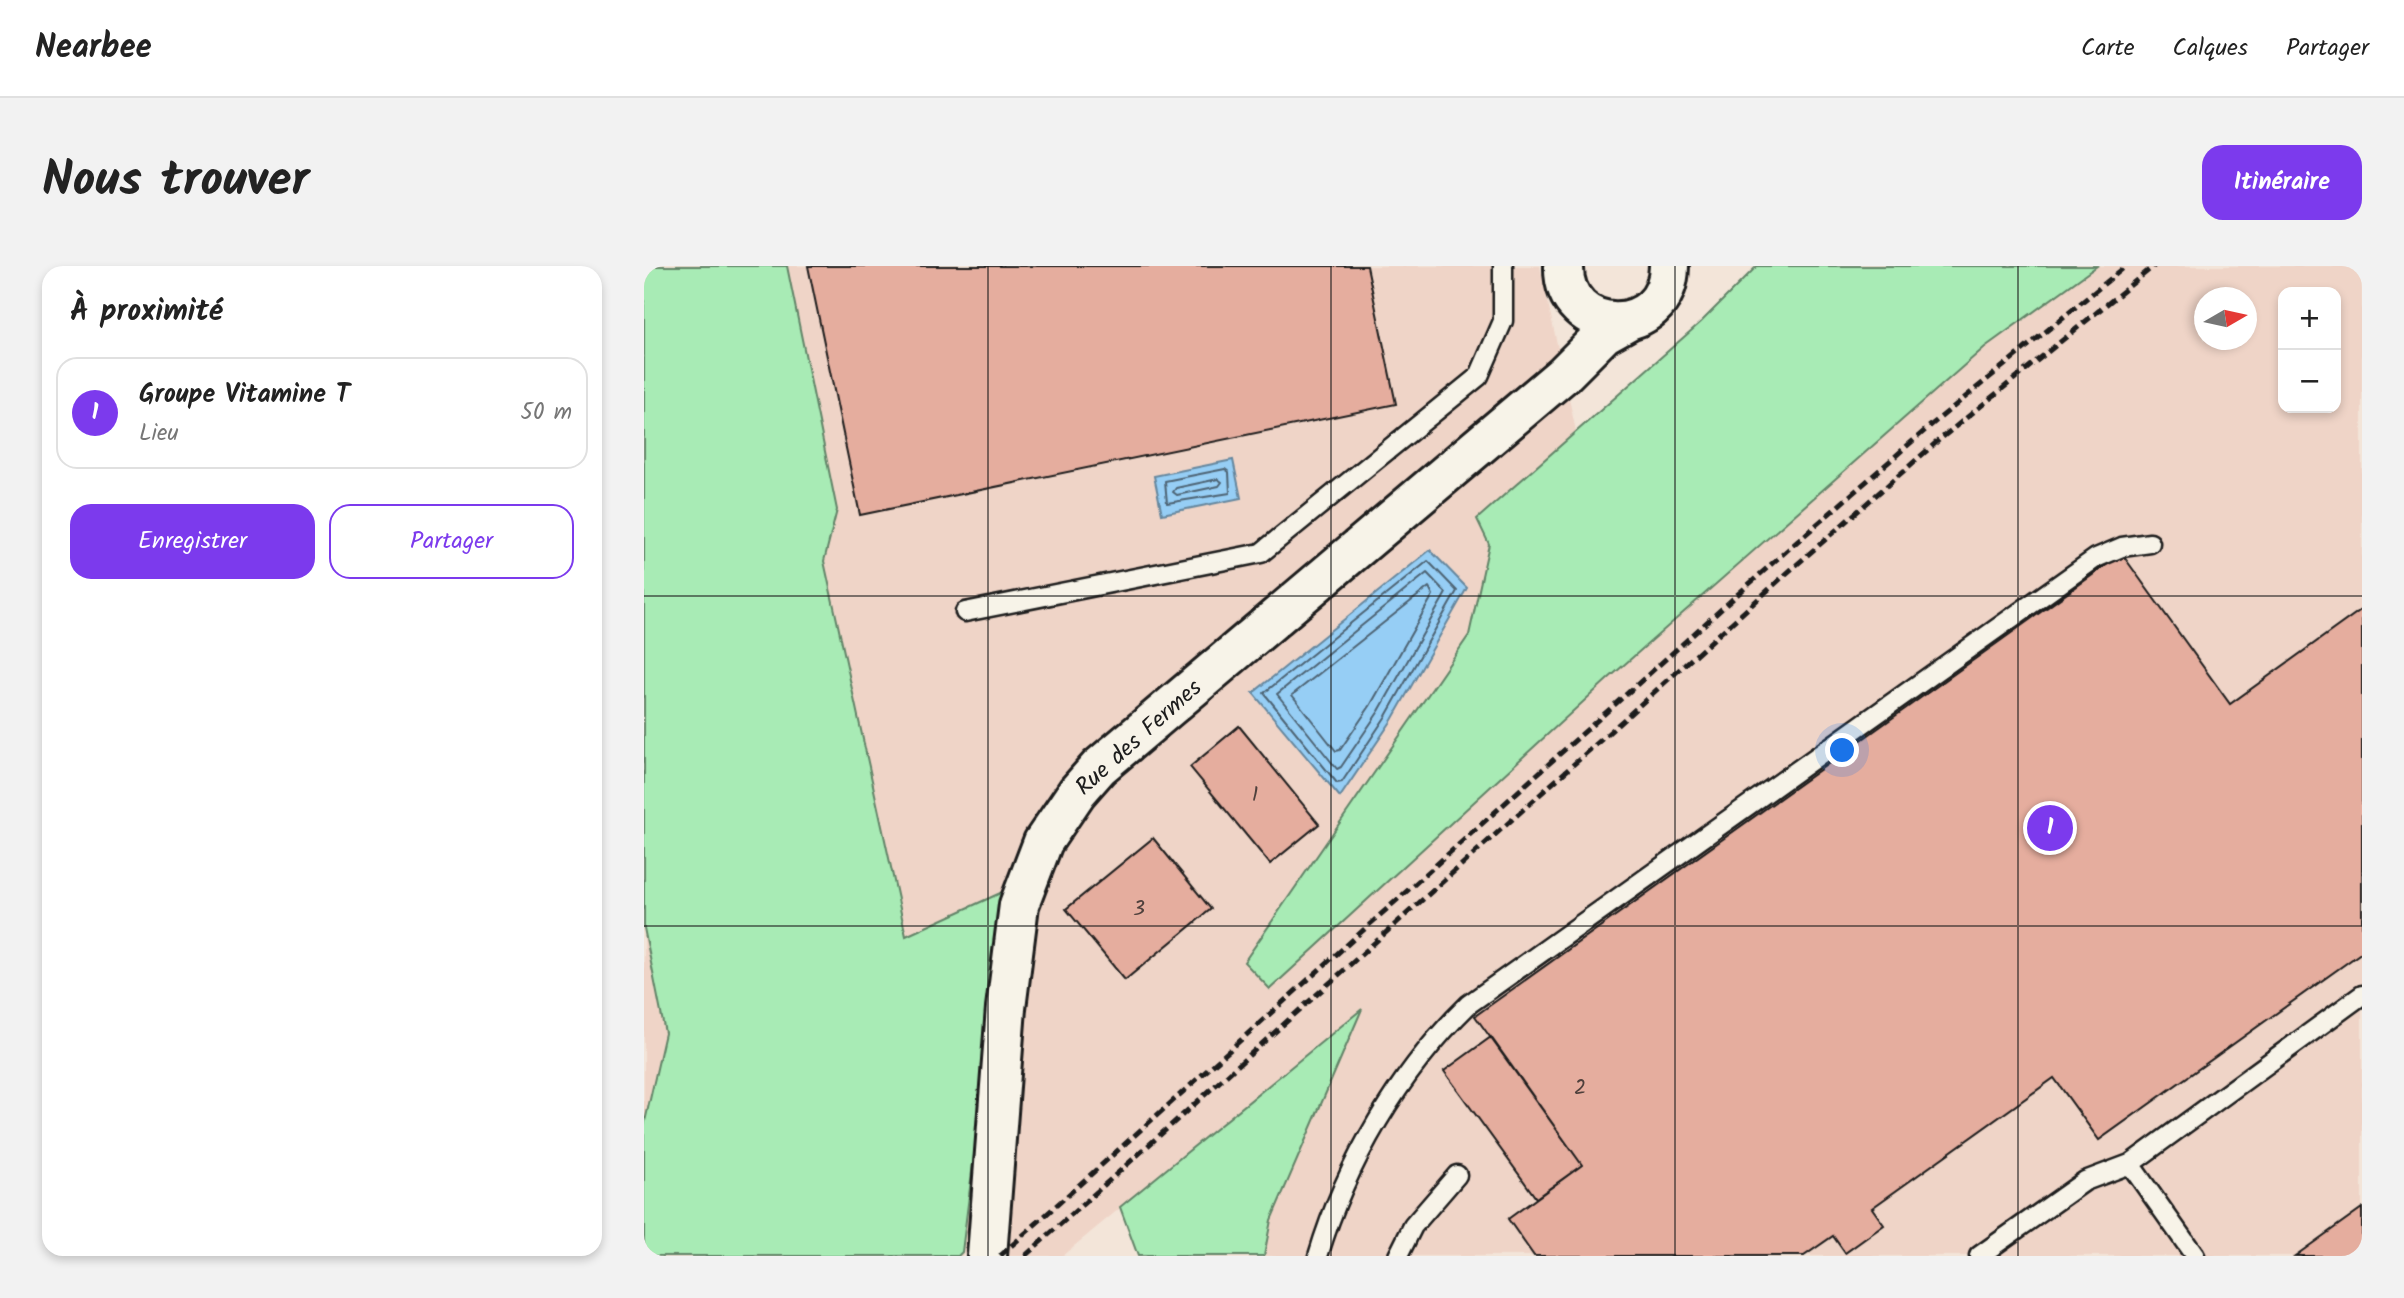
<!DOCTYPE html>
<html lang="fr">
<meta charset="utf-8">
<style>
:root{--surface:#fff;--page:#f2f2f2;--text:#222;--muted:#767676;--line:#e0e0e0;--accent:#7c3aed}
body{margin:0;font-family:Kalam,sans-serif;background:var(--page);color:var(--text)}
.controls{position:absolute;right:21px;top:21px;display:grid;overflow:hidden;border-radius:14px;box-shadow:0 4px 10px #0003}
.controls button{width:63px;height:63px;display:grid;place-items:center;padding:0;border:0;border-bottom:2px solid var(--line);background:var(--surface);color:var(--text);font:35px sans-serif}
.compass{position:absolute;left:1550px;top:21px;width:63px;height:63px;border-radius:50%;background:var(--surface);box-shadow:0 4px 10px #0003;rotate:81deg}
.you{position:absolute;left:1199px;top:485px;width:24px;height:24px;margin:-18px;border:5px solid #fff;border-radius:50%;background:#1a73e8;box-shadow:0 0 0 10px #1a73e833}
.badge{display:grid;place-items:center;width:46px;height:46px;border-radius:50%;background:var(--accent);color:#fff;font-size:23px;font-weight:700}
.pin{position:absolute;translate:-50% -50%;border:4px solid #fff;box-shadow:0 2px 7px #0006}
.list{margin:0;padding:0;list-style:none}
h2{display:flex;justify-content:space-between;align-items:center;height:91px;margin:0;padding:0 28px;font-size:30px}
h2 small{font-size:23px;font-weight:400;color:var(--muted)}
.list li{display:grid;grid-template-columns:46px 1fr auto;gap:21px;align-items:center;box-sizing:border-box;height:112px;margin:0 14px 14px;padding:0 14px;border:2px solid var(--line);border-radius:21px}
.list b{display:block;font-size:26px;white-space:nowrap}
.list p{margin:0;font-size:23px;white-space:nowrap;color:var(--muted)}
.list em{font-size:23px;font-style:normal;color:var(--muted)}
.actions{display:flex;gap:14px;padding:21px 28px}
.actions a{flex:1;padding:16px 0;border:2px solid var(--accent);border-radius:21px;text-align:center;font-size:24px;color:var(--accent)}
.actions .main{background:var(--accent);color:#fff}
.map{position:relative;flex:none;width:1718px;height:990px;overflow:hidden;border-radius:21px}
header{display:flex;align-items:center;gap:42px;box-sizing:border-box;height:98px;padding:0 35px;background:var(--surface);border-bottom:2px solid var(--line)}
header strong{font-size:33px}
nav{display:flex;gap:38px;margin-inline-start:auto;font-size:24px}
.intro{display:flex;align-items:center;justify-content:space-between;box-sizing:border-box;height:168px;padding:0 42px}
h1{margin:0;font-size:49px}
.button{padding:18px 32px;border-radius:21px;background:var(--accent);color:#fff;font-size:24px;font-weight:700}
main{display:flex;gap:42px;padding:0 42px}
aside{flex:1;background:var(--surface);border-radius:21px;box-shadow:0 4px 10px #0003}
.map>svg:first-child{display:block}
</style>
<header>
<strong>Nearbee</strong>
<nav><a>Carte</a><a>Calques</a><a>Partager</a></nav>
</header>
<div class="intro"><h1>Nous trouver</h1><a class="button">Itinéraire</a></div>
<main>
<aside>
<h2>À proximité<small></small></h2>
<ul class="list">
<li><span class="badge">1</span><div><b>Groupe Vitamine T</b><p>Lieu</p></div><em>50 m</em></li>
</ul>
<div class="actions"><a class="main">Enregistrer</a><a>Partager</a></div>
</aside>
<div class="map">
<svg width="1718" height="990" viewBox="0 0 1718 990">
<rect width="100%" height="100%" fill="#f3e5d9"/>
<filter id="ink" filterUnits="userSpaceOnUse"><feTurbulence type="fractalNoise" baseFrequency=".0143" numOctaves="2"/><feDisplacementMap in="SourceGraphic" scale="14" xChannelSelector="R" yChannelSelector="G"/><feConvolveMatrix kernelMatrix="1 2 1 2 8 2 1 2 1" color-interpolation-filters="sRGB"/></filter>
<g filter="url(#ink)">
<path fill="#efd4c7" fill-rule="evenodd" d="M0,0h896l36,165 125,-109 56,-56h605v990h-1098l7,-36 89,-210 -298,246h-55l-1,-40 -45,40h-317zM1639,26h53v116h-53zM1560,32h42v42h-42z"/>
<path fill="#a8ebb5" stroke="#628468" stroke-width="2" d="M0,0h143l50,244 -13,51 82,375 101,-46 -45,362 -4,4h-314v-130l21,-93 -21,-105z
M1113,0h340l-112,81 -377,332 -338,310 -26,-27 225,-327 20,-91 -12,-25 224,-197z
M718,743l-91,211 -7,36h-126l-18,-49z"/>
<path fill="#96cef5" stroke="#65879e" stroke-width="2" d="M589,194l8,38 -79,16 -8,-38z
M786,284l37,38 -75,132 -52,77 -87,-104z"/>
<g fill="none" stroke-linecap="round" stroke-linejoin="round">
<path stroke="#4d6373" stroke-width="2" d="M581,203l4,3 1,21 -63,10 -2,-22z
M574,213l4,3 -3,4 -42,9 -4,-3 3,-4z
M784,295l29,30 -71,125 -44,66 -5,1 -73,-90z
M783,307l19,20 -67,118 -38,56 -4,2 -60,-75z
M785,321l4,8 -63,111 -30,44 -4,1 -44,-56z"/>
</g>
<path fill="#e5ad9e" stroke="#1c1c1c" stroke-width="2" d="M164,0h559l29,138 -536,111z
M1478,288l108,150 132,-95v343l-263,188 -45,-62 -182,130 12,17 -39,28 -12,-17 -29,20h-270l-26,-37 74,-54 -107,-149z
M595,460l80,98 -49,40 -80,-97z
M509,572l58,71 -86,71 -59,-71z
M847,771l91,128 -46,33 -92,-127z
M1718,942v48h-67z"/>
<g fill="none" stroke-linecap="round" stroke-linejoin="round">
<defs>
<path id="lane" d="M321,346l296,-59 218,-177 24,-55v-55
M1486,898l65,92
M674,990c28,-93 81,-184 151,-252l627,-446 26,-11 28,-4
M754,990l15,-30 44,-51
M1335,990l106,-75 45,-17 232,-169"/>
<path id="secondary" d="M920,0c-2,72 104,75 105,0
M343,990l19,-248 13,-103 24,-63 34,-50 22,-25 465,-393 40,-40 25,-14"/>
</defs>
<use href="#lane" stroke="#1c1c1c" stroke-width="23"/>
<use href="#secondary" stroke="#1c1c1c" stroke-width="44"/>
<use href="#lane" stroke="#f7f3e8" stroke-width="18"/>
<use href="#secondary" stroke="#f7f3e8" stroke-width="38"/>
<path stroke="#1c1c1c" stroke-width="5" stroke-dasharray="10 5" stroke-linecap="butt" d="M356,990l776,-696 154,-134 196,-160
M381,990l761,-682 153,-134 215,-174"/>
</g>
</g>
<path fill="none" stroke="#1c1c1c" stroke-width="2" stroke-opacity="0.55" d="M344,0v990M687,0v990M1031,0v990M1374,0v990M0,330h1718M0,660h1718"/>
<g text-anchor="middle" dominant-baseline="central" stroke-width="6" stroke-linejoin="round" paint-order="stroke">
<g font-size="21" fill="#4e403c">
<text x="611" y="529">1</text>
<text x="495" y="643">3</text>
<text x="936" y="822">2</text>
</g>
<g font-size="24" fill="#1c1c1c" stroke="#f7f3e8">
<text transform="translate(495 472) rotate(-42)">Rue des Fermes</text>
</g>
</g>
</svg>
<div class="controls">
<button>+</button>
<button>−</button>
</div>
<svg class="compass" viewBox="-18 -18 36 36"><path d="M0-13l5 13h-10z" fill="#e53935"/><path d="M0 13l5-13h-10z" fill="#767676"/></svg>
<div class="you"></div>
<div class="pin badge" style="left:1406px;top:562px">1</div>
</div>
</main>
